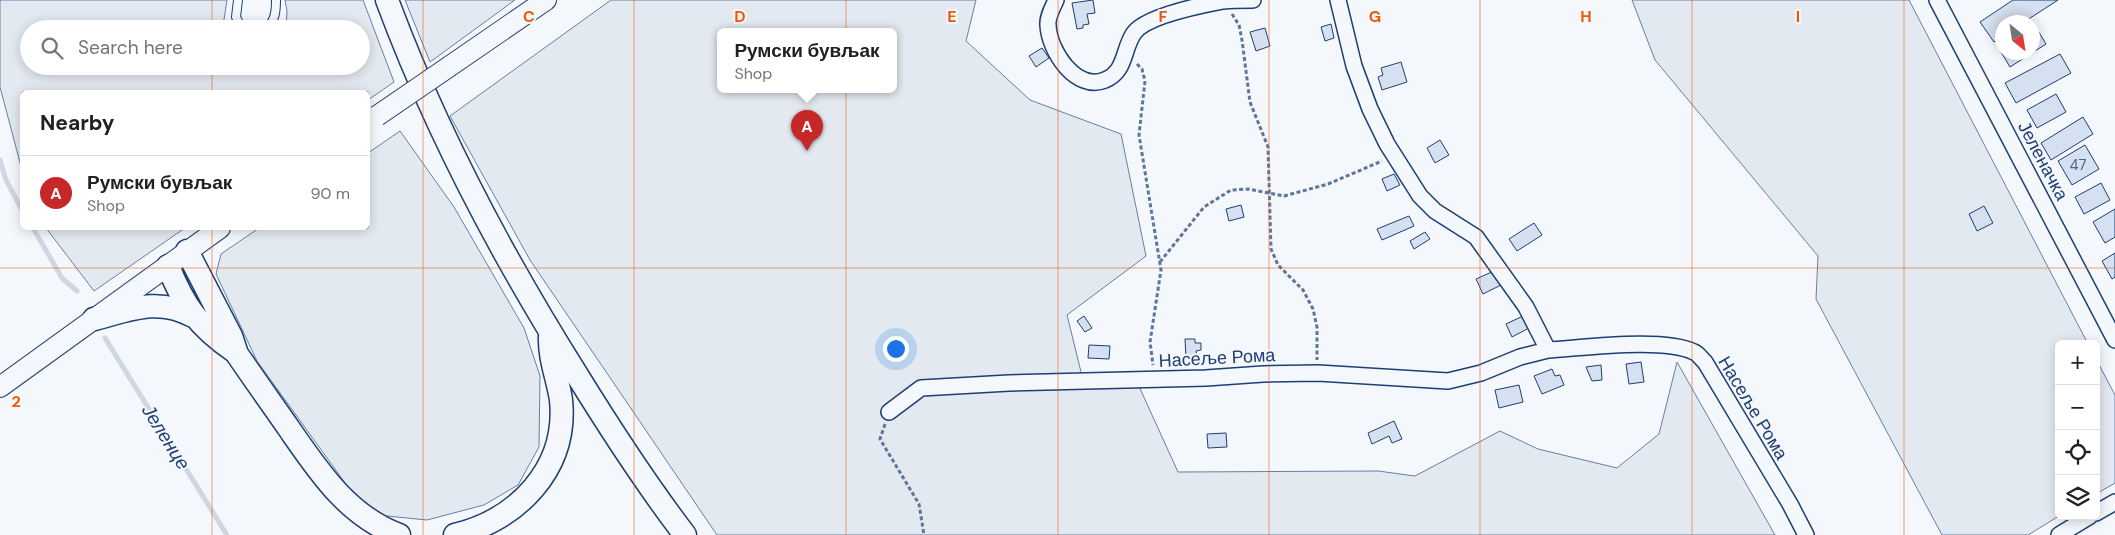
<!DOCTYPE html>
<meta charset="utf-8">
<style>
:root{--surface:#fff;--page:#f6f6f6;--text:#202124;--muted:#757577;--line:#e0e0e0;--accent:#c62828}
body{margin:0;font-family:"DM Sans",sans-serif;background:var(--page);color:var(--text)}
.controls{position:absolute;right:15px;bottom:15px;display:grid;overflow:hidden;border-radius:8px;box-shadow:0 2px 12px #0003}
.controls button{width:45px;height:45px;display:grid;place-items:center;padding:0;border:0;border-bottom:1px solid var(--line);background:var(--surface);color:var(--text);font:25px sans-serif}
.compass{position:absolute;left:1995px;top:15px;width:45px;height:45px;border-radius:50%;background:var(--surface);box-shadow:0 2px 12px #0003;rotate:150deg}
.you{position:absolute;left:895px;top:348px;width:18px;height:18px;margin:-12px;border:4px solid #fff;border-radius:50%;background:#1a73e8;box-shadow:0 0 0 8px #1a73e833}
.badge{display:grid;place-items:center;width:32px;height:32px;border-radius:50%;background:var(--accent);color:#fff;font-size:16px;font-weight:700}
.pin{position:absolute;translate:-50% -41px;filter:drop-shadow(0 1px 2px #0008)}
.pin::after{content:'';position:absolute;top:26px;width:18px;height:15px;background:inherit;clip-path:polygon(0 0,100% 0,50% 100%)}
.popup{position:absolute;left:717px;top:28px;width:180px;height:65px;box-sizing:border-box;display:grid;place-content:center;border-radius:8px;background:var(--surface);filter:drop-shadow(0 1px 4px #0005);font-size:16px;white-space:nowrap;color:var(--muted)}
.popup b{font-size:19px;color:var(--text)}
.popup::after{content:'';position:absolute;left:50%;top:100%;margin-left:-10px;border:10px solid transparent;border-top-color:var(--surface)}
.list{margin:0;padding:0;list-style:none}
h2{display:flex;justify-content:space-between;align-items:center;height:65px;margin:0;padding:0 20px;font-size:21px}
h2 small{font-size:16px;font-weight:400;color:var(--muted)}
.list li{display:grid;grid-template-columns:32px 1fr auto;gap:15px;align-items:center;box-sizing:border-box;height:75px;padding:0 20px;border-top:1px solid var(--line)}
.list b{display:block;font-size:19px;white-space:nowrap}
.list p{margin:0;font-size:16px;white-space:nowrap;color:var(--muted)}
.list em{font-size:16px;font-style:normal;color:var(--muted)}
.icon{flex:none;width:28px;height:28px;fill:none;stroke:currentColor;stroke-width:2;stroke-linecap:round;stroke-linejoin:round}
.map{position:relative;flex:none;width:2115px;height:535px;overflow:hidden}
.search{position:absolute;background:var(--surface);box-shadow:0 2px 12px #0003;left:20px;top:20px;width:350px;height:55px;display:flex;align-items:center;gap:12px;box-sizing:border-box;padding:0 18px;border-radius:28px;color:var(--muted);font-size:19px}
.panel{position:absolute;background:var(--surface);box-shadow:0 2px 12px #0003;left:20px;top:90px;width:350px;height:140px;border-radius:8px}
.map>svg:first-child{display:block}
</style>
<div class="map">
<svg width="2115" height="535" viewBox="0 0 2115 535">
<rect width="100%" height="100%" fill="#f4f7fb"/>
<path fill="#e3e9f0" stroke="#687fa3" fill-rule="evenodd" d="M0,0h227l-4,26 2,3h-196v37h332v-37h-75l1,-18 -2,-11h78l31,82 -26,18v-8h-346v78l-22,-83z
M405,0h110l-85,62z
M611,0h365l-10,41 64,59 91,34 25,122 -79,59 15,61 55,6 41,90 200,-1 37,5 85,-45 38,18 79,19 42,-34 18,-72 98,173h-1058l-187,-275 -80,-144zM721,32h172v58h-172z
M1632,0h277l179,344h-29v172l-31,19h-86l-126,-236 2,-43 -163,-196z
M400,131l54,76 70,121 16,48 -1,71 -21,38 -34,20 -57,15 -50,-5 -29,-28 -91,-126 -41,-87 5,-20 38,-26h109v-75z
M46,228h139l-91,63z
M2096,359l19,36v88l-19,11z"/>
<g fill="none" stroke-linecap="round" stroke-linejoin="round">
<path stroke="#cfd7e4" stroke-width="5" d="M0,160l6,20 16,30
M33,228l29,50 15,13
M105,338l122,197"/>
</g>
<path fill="#d5e0f0" stroke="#1d3f73" d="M1093,0l2,13 -8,1 2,10 -6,1v3l-6,1 -5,-26z
M2013,0h45l-34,22h-22v15l-8,5 -14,-20z
M1331,24l3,14 -9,3 -4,-14z
M2034,24l12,20 -36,23 -12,-20 4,-3v8h30z
M1265,28l5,18 -14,5 -6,-19z
M1042,48l7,10 -13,9 -7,-11z
M2060,54l11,19 -55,30 -11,-20z
M1401,62l6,20 -25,8 -4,-13 5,-2 -2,-7z
M2056,94l10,18 -29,16 -10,-18z
M2083,117l10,17 -42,26 -10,-17z
M1440,140l9,15 -14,8 -8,-15z
M2085,145l14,24 -27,16 -14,-24z
M1394,174l6,11 -13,6 -5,-12z
M2101,183l9,17 -26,14 -9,-17z
M1241,205l3,12 -15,4 -3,-12z
M1984,206l9,17 -16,8 -8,-17z
M2115,209v28l-10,6 -12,-21z
M1409,216l5,10 -32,14 -5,-11z
M1534,223l8,12 -25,16 -8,-12z
M1425,232l5,7 -16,10 -4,-8z
M2115,253v24l-3,2 -10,-18z
M1494,271l7,14 -18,9 -7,-15z
M1084,316l8,12 -7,4 -8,-11z
M1523,316l6,12 -17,9 -6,-13z
M1185,339h10v4h6v7l-5,1 1,7h-11z
M1089,345l21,1 -1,13 -21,-1z
M1641,362l3,20 -15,2 -3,-20z
M1601,365l1,15 -10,1 -6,-14z
M1552,369l3,7 5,-1 4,10 -22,9 -8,-18z
M1519,385l4,17 -24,6 -4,-18z
M1394,421l8,18 -10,4 -3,-7 -17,8 -4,-11z
M1226,433l1,14 -19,1 -1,-14z"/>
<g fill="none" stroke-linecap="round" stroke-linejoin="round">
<defs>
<path id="lane" d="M238,0l-2,17 6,12
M266,29c9,-8 10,-17 10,-29"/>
<path id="street" d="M1056,0c-3,7 -9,17 -8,25 1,26 28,67 57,55 21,-8 18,-32 29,-47 12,-17 68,-28 89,-32 9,-1 20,-1 30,-1
M1338,0l16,66 16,43 17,35 33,52 15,15 41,26 50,70 22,43c35,-2 116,-13 146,2 4,1 7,7 11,10l85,142 16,31
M1937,0l178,340
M889,412l32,-24 88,-5 197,-5 57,-4 55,-1 130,8 33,-8 39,-16 28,-7
M2096,513l19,-11
M2059,535l31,-19"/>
<path id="secondary" d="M450,66l96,-66
M0,387l220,-159"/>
<path id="primary" d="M387,0c49,132 115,256 190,375 34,55 69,109 108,160
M187,251l44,85 6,18c17,25 35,50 53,76 29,42 58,86 109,105
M168,266c16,40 30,60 66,85
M94,319c36,-9 63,-22 99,-3
M455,535c62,-15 113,-66 106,-135 -3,-21 -12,-41 -11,-64"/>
</defs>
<use href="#lane" stroke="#1d3f73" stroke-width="10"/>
<use href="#street" stroke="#1d3f73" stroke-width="18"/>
<use href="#secondary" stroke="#1d3f73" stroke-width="22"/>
<use href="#primary" stroke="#1d3f73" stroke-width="25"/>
<path stroke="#5e769c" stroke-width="3" stroke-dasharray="4 2.5" stroke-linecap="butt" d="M1232,14l7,11 3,15 8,62 18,45 3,102 7,16 25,25 10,19 4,18v33
M1137,64l5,5 3,12 -6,54 22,135 -11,72 3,23
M1160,262l44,-55 27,-17 17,-1 36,7 44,-12 54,-23
M885,424l-5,15 39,65 5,31"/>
<use href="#lane" stroke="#f4f7fb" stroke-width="8"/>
<use href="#street" stroke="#f4f7fb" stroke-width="15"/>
<use href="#secondary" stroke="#f4f7fb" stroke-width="20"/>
<use href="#primary" stroke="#f4f7fb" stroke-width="22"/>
<defs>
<path id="secondary-bridge" d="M377,116l73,-50"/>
</defs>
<use href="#secondary-bridge" stroke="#1d3f73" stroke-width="22" stroke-linecap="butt"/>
<use href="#secondary-bridge" stroke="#f4f7fb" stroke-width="20"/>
</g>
<path fill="none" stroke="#e8590c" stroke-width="1" stroke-opacity="0.55" d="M212,0v29M423,0v535M634,0v535M846,0v535M1058,0v535M1269,0v535M1480,0v535M1692,0v535M1904,0v535M212,66v26M212,228v307M0,268h2115"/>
<g text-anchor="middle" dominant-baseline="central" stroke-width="4" stroke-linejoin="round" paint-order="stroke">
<g font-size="15" fill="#4b6792">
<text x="2078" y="165">47</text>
</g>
<g font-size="18" fill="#1d3f73" stroke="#f4f7fb">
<text transform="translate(2043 161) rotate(62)">Јеленачка</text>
<text transform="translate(1217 358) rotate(-3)">Насеље Рома</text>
<text transform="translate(1753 408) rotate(59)">Насеље Рома</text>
</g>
<g font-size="19" font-style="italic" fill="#1d3f73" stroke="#f4f7fb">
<text transform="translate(166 437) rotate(58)">Јеленце</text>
</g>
</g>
<g font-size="16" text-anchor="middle" font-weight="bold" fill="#e8590c" stroke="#f4f7fb" stroke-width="4" stroke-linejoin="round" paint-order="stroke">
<text x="529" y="22">C</text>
<text x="740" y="22">D</text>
<text x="952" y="22">E</text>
<text x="1163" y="22">F</text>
<text x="1375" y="22">G</text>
<text x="1586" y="22">H</text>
<text x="1798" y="22">I</text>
<text x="16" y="407">2</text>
</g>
</svg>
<div class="controls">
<button>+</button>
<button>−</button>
<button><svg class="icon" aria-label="locate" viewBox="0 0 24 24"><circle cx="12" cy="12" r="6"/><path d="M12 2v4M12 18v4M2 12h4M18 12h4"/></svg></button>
<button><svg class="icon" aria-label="layers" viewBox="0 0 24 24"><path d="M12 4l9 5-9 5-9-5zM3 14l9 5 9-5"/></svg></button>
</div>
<svg class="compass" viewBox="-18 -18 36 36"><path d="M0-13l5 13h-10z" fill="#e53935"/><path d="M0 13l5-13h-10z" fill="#757577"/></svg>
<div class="you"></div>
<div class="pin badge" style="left:807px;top:151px">A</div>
<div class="popup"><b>Румски бувљак</b>Shop</div>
<div class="search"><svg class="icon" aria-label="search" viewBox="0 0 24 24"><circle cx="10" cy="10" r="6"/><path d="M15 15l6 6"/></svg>Search here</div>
<section class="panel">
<h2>Nearby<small></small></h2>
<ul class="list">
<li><span class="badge">A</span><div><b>Румски бувљак</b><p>Shop</p></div><em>90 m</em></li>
</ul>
</section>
</div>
